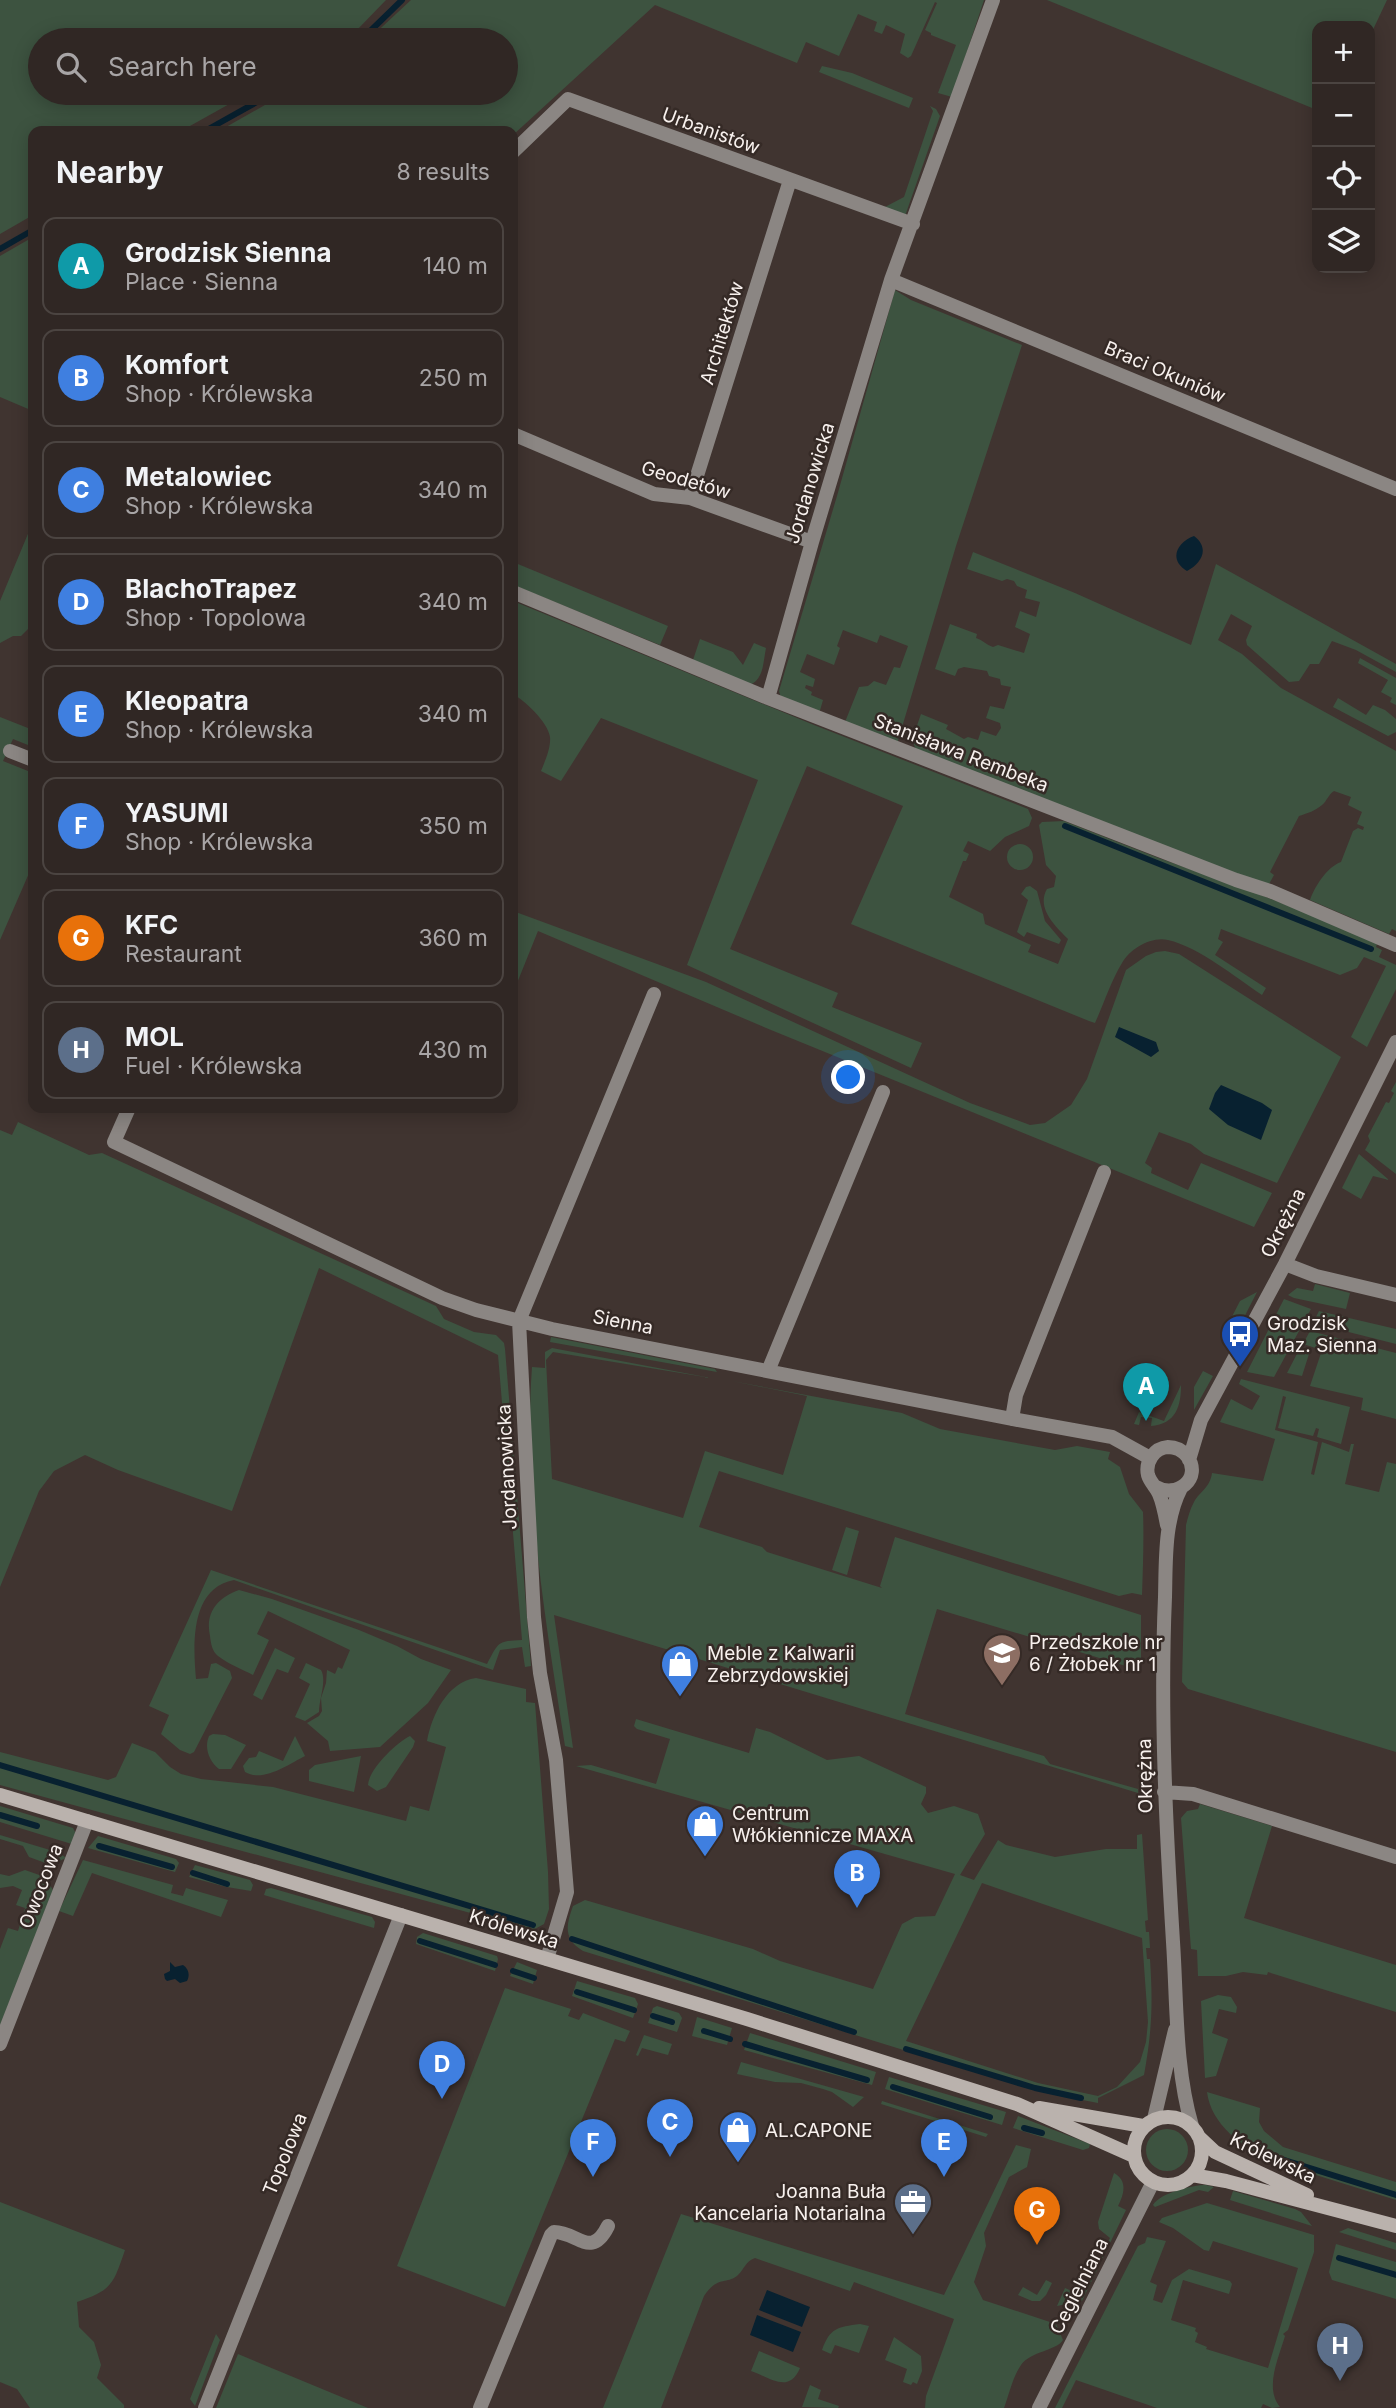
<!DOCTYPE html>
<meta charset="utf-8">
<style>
:root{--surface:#302724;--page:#382f2c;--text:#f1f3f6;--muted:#a8a5a6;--line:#4b4441;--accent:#8bbbb9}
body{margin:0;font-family:Inter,sans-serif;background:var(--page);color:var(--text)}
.controls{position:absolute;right:21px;top:21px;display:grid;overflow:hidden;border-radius:14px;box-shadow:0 4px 18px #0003}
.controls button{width:63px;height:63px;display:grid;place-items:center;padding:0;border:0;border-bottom:2px solid var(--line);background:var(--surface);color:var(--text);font:35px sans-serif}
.you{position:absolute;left:849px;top:1078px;width:24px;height:24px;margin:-18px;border:5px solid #fff;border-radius:50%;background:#1a73e8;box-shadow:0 0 0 10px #1a73e833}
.badge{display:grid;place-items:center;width:46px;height:46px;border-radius:50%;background:var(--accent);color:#fff;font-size:23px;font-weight:700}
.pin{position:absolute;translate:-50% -58px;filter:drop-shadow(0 2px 4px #0008)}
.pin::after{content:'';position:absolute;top:37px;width:24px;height:21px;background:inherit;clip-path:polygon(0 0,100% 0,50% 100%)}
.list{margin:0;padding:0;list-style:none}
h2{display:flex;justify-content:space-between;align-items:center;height:91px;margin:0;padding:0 28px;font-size:30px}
h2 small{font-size:23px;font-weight:400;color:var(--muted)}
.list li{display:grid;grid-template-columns:46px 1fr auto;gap:21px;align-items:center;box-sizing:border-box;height:98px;margin:0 14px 14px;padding:0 14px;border:2px solid var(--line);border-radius:14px}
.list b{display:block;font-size:26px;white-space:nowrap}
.list p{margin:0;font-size:23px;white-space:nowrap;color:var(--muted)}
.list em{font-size:23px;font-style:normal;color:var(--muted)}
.icon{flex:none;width:38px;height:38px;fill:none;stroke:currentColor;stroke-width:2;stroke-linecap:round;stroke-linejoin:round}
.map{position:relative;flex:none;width:1396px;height:2408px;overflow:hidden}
.search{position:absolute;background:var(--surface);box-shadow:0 4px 18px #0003;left:28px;top:28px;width:490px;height:77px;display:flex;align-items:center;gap:18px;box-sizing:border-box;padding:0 24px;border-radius:38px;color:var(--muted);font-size:26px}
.panel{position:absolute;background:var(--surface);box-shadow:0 4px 18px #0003;left:28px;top:126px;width:490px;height:987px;border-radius:14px}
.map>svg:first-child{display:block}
</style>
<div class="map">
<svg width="1396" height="2408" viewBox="0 0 1396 2408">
<rect width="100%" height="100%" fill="#403430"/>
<path fill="#3d5340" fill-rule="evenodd" d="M0,0h386l-31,32 -14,8h-301v53h209l-68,38h-148v84l-33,19z
M411,0h573l-32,97 -14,-4 18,-48 -25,-10v-2l-6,-3 12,-27 -2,-1 -24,54 -3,2 -8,-5 5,-19 -19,-9 -4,9 -8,-3 3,-9 -19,-8 -19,42 -33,-14 -9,21 -142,-58 -142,130v-4h-294l67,-38h220v-53h-138z
M1047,0h340l-17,36v-10h-53v84z
M822,66l30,7 61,25 -4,10 -90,-36z
M930,106l6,3 4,7 -35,100 -22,-8 21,-11 29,-86z
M33,237v174l-33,-14v-141z
M895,290l16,10 111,45 -66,201 -59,198 -52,-22 14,-35 9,-1 6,-5 12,4 8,-18 6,1 8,-22 -28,-11 -3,8 -34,-13 -6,16 3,2 -6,17 -27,-11 -7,18 15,7 -2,8 -7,-2 -1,3 7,4 -1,3 12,5 -4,14 -38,-16 -2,-7 58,-195z
M33,503v113l-5,13 -7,7h-8l-13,7v-42l30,-72z
M973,552l102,41 116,52 25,-81 180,100v8l-40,-22 -24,-9 -13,23h-9l-11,17 -10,1 -42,-37 -1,-5 6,-14 -21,-12 -13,26 24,14 39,34 115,63v180l-4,-2 -3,5 -79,-34c5,-14 17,-33 31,-38l12,-31 5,-3 5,2 1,-3 -7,-3 5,-12 -14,-7 3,-8 -17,-6c-6,4 -7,10 -12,14 -7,6 -14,8 -23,11l-29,56 4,3 -5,9 -30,-8 -322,-124 -5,-12 9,-26 27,11 -2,4 18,10 4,-2 10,3 3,-9 15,5 5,-8 -1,-5 -14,-5 4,-12 14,3 7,-22 -10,-2 -1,-6 -11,-3 -2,-5 -23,-4 -6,2 -3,7 -20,-7 15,-45 27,10 -1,4c7,2 10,7 17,9l5,-2 26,8 6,-19 -15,-7 5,-16 16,6 4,-15 -15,-4 2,-8 -10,-4 -3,-5 -7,-2 -5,2 -35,-12z
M513,562l155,64 -8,19 -147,-60z
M513,601l301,124 214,84 4,9 -3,8 -24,11 -15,14 -22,-10 -5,10 6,3 -3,7h-3l-14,36 34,17 2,10 46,21 -3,7 30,12 10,-25c-13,-13 -32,-31 -21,-50l7,-2 2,-11 -10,-11 -7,-40 3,-3 22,-1 92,36 100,36 115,46 6,5 -1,3 6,3 -3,7 17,8v24l-29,58 -16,-10 35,-71 -22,-9 -7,11 -17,7 -119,-46 -3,10 5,3 -8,13 51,33 -4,7c-27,-18 -63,-48 -94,-55 -17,-4 -38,9 -46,23 -11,18 -18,40 -27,60l-6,-2 -238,-97 52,-118 -96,-40 -77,183 108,44 -6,14 90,36 -11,25 -224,-103 71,-185 -157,-62 -40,63 -20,-10c4,-10 10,-23 9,-34 -2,-15 -25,-36 -37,-43z
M700,639l33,13 10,13 11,-22 12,5c-3,14 -2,32 -17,37l-57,-22z
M1360,658l36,20v27l-6,-3 2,-4 -11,-6 7,-12 -30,-17z
M1338,698l28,17 7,-10 12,5 11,9v13l-8,4 -55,-29z
M0,717l33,13v17l-20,-8 -10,22 30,12v91l-33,76z
M1007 857a13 13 0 1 1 26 0a13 13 0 1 1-26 0Z
M1030,886l7,5 8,30 16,19 -2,4 -32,-12 -3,5 -7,-5 11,-32 -7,-6 5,-7z
M513,911l193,71 264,121 60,22 15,-2 26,-18 16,-26 39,-109 20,-14 10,-4 9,-1 14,3 162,103 -64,126 -73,-29 -13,-10 -32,-12 -14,31 7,5 -1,5 37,17 13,-27 71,30 -18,34 -483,-197 -233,-99 -25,62z
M1396,1082v92l-31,-24 5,-9 -2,-5 18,-34 3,1 5,-10 -3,-2z
M18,1122l71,33 13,-2 334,153 8,13 30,13 22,3 8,8 1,6 26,317 -6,1 -3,-20 -22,3 -7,20 -259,-90c-44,8 -41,65 -38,99l12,-1 3,-14 5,-1 14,8 2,7 -38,74 -4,2 -10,-4 -19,-16 8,-19 -20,-9 62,-136 276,94c12,-22 10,-23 35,-24l-24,-285 -179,-87 -87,243 -114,-41 -33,-15 -31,16 -15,20 -39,96v-457l12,5z
M1359,1154l30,26 -16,-4 -12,23 -19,-11z
M1315,1284l35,9 -4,16 -52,-11 -6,-3 9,-7 16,3z
M1257,1292l-26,51 -10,-5 19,-37z
M1284,1299l27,10 -37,68 -27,-5z
M1319,1311l77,18v15l-83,-21z
M1310,1331l86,22v66l-35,-9 2,-12 -53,-12 12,-36 -19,-6z
M551,1337l164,32 2,3 -167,-30z
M552,1348l159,30 -158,-26 -7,8 6,119 131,39 22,-67 78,24 24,-79 -75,-15 170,32 38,16 115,21 22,-4 33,6 -2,7 12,8 9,27 14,18c1,25 0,55 -1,83l-10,-2 -13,3 -400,-125 -20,56 63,20 5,5 115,36 -2,-2 15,-49 246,78v55h-2l-202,-61 -32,105 139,42 6,8 88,25v4l-584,-178 19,133 -8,-2c-19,-123 -42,-253 -33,-379l13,1v-16z
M1299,1350l10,4 -7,22 -15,-3z
M1203,1371l10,5 -19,34v-23z
M1241,1379l109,28 -9,37 -24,-7 2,-8 -3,-1 -3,8 -35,-8 8,-31 -3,-1 -8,34 43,12 -7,32 3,1 8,-33 27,10 2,-8h3l-9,40 34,8 8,-30 9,2v288l-208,-63 -6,-7 4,-157c2,-8 4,-16 8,-23 6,-11 16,-14 18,-29l51,8 12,-42 -55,-17 11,-23 21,11 8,-14 -21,-12z
M1181,1385c0,21 -5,39 -30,41l1,-8 -11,-1 -2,8 -5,-1 5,-12 25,9z
M846,1527l13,4 -12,44 -15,-5z
M239,1590l33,9 87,31 38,16 24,13 30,11 -23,33 -48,44 -50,4 -2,-10 -21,-18 12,-7 3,-5 -1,-13 5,-15 1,-13 8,4 3,-7 4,2 8,-19 -82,-39 -11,23 12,6 -16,35c-11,-6 -25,-11 -35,-19 -6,-5 -7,-12 -8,-20 -5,-23 7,-38 29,-46z
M275,1648l20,10 -7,15 -11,-4 -15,31 -9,-5z
M306,1663l15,7c6,11 -2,29 -2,42l-14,9 -10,-4 15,-33 -11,-6z
M476,1678l50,11v13l9,1 13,169 1,37 -5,15 -11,6 -533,-145v-33l108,28 8,-3 16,-34 23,9 15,15 11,7 20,5 72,8 133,34 4,-15 19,5 17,-64 -19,-6c5,-26 20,-59 49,-63z
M636,1719l113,34 7,-25 14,4 57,28 32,-4 67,31v6l-5,11 7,9 26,-7 24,8 7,20 -25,41 14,5 24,-40 8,5 49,12 51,-8h31v-14l5,-1 6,86 -3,1 1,11h3l1,16h-4l1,11h3c3,45 2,72 -6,116l-46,23v5c-78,-14 -155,-41 -230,-64 -95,-30 -190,-59 -285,-88 -20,-12 -17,-26 -10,-45l12,-6 168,49 27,12 93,28 29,-65 13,-7 20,-1 20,-42 -379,-108 15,-1 65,19 14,-45 -33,-10 -3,-3zM982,1883l160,55 6,84 -2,20 -6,20 -23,25 -19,9 -60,-13 -132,-42z
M213,1734l12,1 21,10 -15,24h-12c-10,-8 -15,-21 -10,-33z
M295,1736l10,20c-16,8 -42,27 -60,16l-2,-6 6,-8 7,-1 3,-6 24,10z
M410,1736l5,5 -2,6 -27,40 -9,4 -9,-6c1,-16 28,-42 42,-49z
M361,1756l-7,36 -45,-11v-11l6,-5z
M1200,1804l72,22 -28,92 152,47v47l-128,-40 -1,3 -24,-3 -17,4h-28l-1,-26 -6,-1 -10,-131 6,-7 11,-2z
M0,1806l73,22 4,8 -2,9 -75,-23z
M0,1835l60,18 6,5 -15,7 -22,-8 -6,-11 -23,-7z
M98,1836l78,23 3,4 -4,9 -87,-24z
M83,1860l90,25 -2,8 12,3 3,-8 42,12 -7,17 -129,-44 -19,43 -14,-5z
M195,1865l55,15 3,5 -2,6 -24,-4 -38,-10z
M25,1870l20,7 8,13 -53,136v-77l8,-21 10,3 7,-23 -9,-3 6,-15 -9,-4 -13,2v-14l9,2z
M271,1888l101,29 3,5 -1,6 -110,-33 2,-6z
M423,1933l74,23 1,3 -3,12 -79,-27 1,-7z
M517,1962l20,8 -4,14 -23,-8z
M577,1981l58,17 3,6 -5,14 -61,-22z
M505,1988l66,21 -3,7 11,4 4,-7 47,18 -5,11 -10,-3 -110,268 -108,-41z
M1218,1995l13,2 6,10 -1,6 -17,-4 -7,24 16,6 -12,37 -11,2 -4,-77z
M657,2006l22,7 3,5 -5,14 -29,-9 5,-15z
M697,2017l35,11 -5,17 -35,-9z
M750,2033l126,39 -4,13 -128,-35z
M644,2035l28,9 -4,11 -26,-7 -4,8 -2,-1z
M741,2062l123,35 -11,10 -21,-15 -9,-3 -22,-6 -26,-1 -38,-8z
M889,2077l117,35 -4,13 -117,-36z
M1207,2092l53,16 -1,14 5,9 19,16 113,35v18l-125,-39c-28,-14 -60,-36 -64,-69z
M882,2101l106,33 -2,3 -105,-33z
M1018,2116l72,28 -1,4 -6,2 -70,-22z
M1146 2150a21 21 0 1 1 42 0a21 21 0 1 1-42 0Z
M1016,2145l15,4 -4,18 -18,10 -25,56 2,13 -12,36 9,18 73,24 7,16c-7,11 -32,11 -42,25 -8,11 -12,30 -17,43h-79l1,-12 28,-77 -100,-37 -4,9 -95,-33c-10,4 -10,10 -17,17 -11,10 -20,0 -34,21l-43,112h-58l78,-194 263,81z
M1114,2173c14,8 10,21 4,33l8,4 -44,91 -25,5 8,-18 16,7 29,-57 -11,-9 -1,-7z
M1206,2185l8,2 -6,5 -9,-2 -44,17 -2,-2c7,-12 39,-20 53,-20z
M1233,2191l62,18 6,3 11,14 -82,-26z
M0,2202l125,48c-12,35 -13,40 -48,52l2,25 15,15 7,23 -4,13 27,27v3h-94l-13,-19 -17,-7z
M1207,2203l107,32v17l-26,78 -5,4 2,2c-6,21 -21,52 -5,71l-8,1 -9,-4 -2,4h-104l-81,-28 -14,28h-7l83,-162 7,-3 2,-6 19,4 -16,41 7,3 -4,15 9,3 10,-23 17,-11 41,12 2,3 -3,10 -46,-14 -12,40 25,8 -1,3 3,2 -3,9 12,5 -1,2 62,19 30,-100 -85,-27 -4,10 -5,-1 -31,-22 -14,-6 3,-4z
M1348,2228l48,15v7l-57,-18z
M1336,2244l60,18v37l-64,-19 -3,-8z
M1046,2280l6,3 -6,12 -6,6h-8l-14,-6 5,-8 14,8z
M860,2324l9,2 -10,27 -24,-8 -4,9 -9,-4c8,-22 15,-23 38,-26z
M216,2334l4,6 -25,66 -5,-7z
M894,2337l27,19 1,15 -5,13 -4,-2 -2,3 -8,-3 4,-13 -22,-9z
M759,2351l41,17c-11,26 -29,10 -49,3z
M238,2354l130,54h-152z
M810,2385l11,5 -3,9 21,7 -1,2 -36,-1z"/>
<path fill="#082130" d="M1194,536c16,12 8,27 -7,35 -19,-11 -10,-29 7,-35z
M1119,1027l37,15 3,9 -8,6 -36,-20z
M1221,1085l41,18 10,7 -11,30 -33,-15 -19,-16 6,-16z
M170,1962l5,5 8,-2c6,4 7,10 4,16l-7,2 -5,-4 -8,2 -2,-2 -1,-5 6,-3z
M767,2290l43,17 -8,20 -43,-17z
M757,2315l44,17 -8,20 -43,-17z"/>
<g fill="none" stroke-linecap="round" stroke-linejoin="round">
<path stroke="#082130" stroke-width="6" d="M361,40l41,-40
M205,131l68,-38
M0,249l33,-19
M1065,826l306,123
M0,1765l533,160
M0,1815l37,11
M99,1846l73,21
M193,1873l34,11
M572,1939l282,93
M420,1941l75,24
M513,1971l21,7
M577,1992l57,18
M653,2016l19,6
M704,2031l26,8
M745,2044l122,36
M906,2049l129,39 46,10
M893,2087l97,30
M1024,2128l18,5
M1265,2154l131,41
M1339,2258l57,17"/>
<path stroke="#8b8683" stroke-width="14" d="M513,152l55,-53 345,125
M891,280l505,209
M513,434l141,60 36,4 122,44
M690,498l100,-318
M513,592l255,106 468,182 34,11 126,54
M768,698l44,-156 79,-262 102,-280
M10,751l23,9
M129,1108l-15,34 328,156 34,12 76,19 460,90 100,18 38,21
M1285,1264l31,12 80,19
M768,1371l115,-279
M1012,1419l4,-24 88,-223
M1189,1460l12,-40 84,-156 111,-222
M1154,1486c23,14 49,-8 33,-30 -5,-6 -12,-9 -19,-9 -14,1 -23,15 -20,28 2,7 8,12 11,19 4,9 6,20 8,31
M1181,1488c-17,33 -15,73 -16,109 -5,115 1,230 8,345 4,60 2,126 19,184
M1164,1792l29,2 203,63
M547,1959l20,-67 -11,-132 -16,-87 -6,-56 -15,-296 135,-327
M0,2044l87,-223
M1154,2119l21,-89
M205,2408l196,-493
M480,2408l71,-173 3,-3c24,0 37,28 54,-6
M1039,2408l114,-226"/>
<path stroke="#bab2ad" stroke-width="14" d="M0,1795l747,224 270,85 117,52
M1039,2108l104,18
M1134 2151a34 34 0 1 1 68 0a34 34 0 1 1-68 0Z
M1199,2137l16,15 92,43
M1192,2175l34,6 170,45"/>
</g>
<defs>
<symbol id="bus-pin" viewBox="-11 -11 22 30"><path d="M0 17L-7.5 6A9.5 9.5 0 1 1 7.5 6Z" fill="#1a4fb4" stroke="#352a26"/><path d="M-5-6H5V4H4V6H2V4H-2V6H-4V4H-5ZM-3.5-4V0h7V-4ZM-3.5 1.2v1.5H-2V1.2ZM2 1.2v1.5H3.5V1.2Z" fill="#fff"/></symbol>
<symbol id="school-pin" viewBox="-11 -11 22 30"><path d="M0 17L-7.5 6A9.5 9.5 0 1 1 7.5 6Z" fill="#8d6e63" stroke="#352a26"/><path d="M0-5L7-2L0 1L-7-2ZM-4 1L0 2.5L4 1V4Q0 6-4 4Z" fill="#fff"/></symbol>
<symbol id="shop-pin" viewBox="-11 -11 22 30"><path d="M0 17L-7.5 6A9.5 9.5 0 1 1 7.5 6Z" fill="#3f7fe0" stroke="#352a26"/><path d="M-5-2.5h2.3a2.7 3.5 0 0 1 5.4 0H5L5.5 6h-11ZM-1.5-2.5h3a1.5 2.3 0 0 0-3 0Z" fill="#fff"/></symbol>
<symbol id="office-pin" viewBox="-11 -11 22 30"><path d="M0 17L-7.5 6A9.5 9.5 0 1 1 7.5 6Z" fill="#5c6f8a" stroke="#352a26"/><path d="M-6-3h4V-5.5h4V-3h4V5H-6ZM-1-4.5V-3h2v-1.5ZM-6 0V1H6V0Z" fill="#fff"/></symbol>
</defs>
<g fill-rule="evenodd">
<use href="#bus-pin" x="1218" y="1312" width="44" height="60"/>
<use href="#school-pin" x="980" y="1631" width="44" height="60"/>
<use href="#shop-pin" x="658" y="1642" width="44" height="60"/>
<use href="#shop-pin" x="683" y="1802" width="44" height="60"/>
<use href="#shop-pin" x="716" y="2108" width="44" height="60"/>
<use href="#office-pin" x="891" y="2180" width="44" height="60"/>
</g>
<g text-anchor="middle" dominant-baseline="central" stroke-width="5" stroke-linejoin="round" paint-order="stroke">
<g font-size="19" fill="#f8f1ee" stroke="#352a26">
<text transform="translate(711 131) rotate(20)">Urbanistów</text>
<text transform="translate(722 333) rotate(-73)">Architektów</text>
<text transform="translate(1165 372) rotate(23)">Braci Okuniów</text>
<text transform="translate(686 480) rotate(16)">Geodetów</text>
<text transform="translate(810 483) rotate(-73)">Jordanowicka</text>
<text transform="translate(961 753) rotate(21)">Stanisława Rembeka</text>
<text transform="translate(1283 1223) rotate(-63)">Okrężna</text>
<text transform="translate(623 1322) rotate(11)">Sienna</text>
<text transform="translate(507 1467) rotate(-93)">Jordanowicka</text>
<text transform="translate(1145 1776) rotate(-91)">Okrężna</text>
<text transform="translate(41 1886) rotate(-69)">Owocowa</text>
<text transform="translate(514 1929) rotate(17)">Królewska</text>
<text transform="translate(285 2154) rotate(-68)">Topolowa</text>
<text transform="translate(1273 2158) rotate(26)">Królewska</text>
<text transform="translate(1079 2286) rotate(-63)">Cegielniana</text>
</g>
<g font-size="19" fill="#f8f1ee" stroke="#352a26" text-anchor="start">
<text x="1267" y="1323">Grodzisk<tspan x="1267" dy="22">Maz. Sienna</tspan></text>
<text x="1029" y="1642">Przedszkole nr<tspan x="1029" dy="22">6 / Żłobek nr 1</tspan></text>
<text x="707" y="1653">Meble z Kalwarii<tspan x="707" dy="22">Zebrzydowskiej</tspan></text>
<text x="732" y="1813">Centrum<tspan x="732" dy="22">Włókiennicze MAXA</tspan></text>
<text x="765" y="2130">AL.CAPONE</text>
<text x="886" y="2191" text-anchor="end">Joanna Buła<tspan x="886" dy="22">Kancelaria Notarialna</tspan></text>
</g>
</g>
</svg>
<div class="controls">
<button>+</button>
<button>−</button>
<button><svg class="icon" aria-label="locate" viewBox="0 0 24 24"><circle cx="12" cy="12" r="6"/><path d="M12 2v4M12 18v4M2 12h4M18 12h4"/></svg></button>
<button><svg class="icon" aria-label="layers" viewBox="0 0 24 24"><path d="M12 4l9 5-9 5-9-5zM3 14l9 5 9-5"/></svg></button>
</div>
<div class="you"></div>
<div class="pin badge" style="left:1146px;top:1421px;background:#0f9aa8">A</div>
<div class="pin badge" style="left:857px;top:1908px;background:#3f7fe0">B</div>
<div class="pin badge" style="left:670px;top:2157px;background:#3f7fe0">C</div>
<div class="pin badge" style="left:442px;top:2099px;background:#3f7fe0">D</div>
<div class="pin badge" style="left:944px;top:2177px;background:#3f7fe0">E</div>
<div class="pin badge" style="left:593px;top:2177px;background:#3f7fe0">F</div>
<div class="pin badge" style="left:1037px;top:2245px;background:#e8710a">G</div>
<div class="pin badge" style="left:1340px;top:2381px;background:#5c6f8a">H</div>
<div class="search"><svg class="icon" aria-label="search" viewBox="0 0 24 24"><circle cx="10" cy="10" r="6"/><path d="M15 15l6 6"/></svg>Search here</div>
<section class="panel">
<h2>Nearby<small>8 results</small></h2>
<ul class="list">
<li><span class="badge" style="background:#0f9aa8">A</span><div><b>Grodzisk Sienna</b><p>Place · Sienna</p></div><em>140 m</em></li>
<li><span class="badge" style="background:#3f7fe0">B</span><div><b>Komfort</b><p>Shop · Królewska</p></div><em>250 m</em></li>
<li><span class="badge" style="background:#3f7fe0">C</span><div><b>Metalowiec</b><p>Shop · Królewska</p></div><em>340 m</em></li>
<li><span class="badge" style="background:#3f7fe0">D</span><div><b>BlachoTrapez</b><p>Shop · Topolowa</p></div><em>340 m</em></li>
<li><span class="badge" style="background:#3f7fe0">E</span><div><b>Kleopatra</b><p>Shop · Królewska</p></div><em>340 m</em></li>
<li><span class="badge" style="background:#3f7fe0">F</span><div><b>YASUMI</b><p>Shop · Królewska</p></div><em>350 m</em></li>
<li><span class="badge" style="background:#e8710a">G</span><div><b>KFC</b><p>Restaurant</p></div><em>360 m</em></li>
<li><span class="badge" style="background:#5c6f8a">H</span><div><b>MOL</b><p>Fuel · Królewska</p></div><em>430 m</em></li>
</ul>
</section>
</div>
